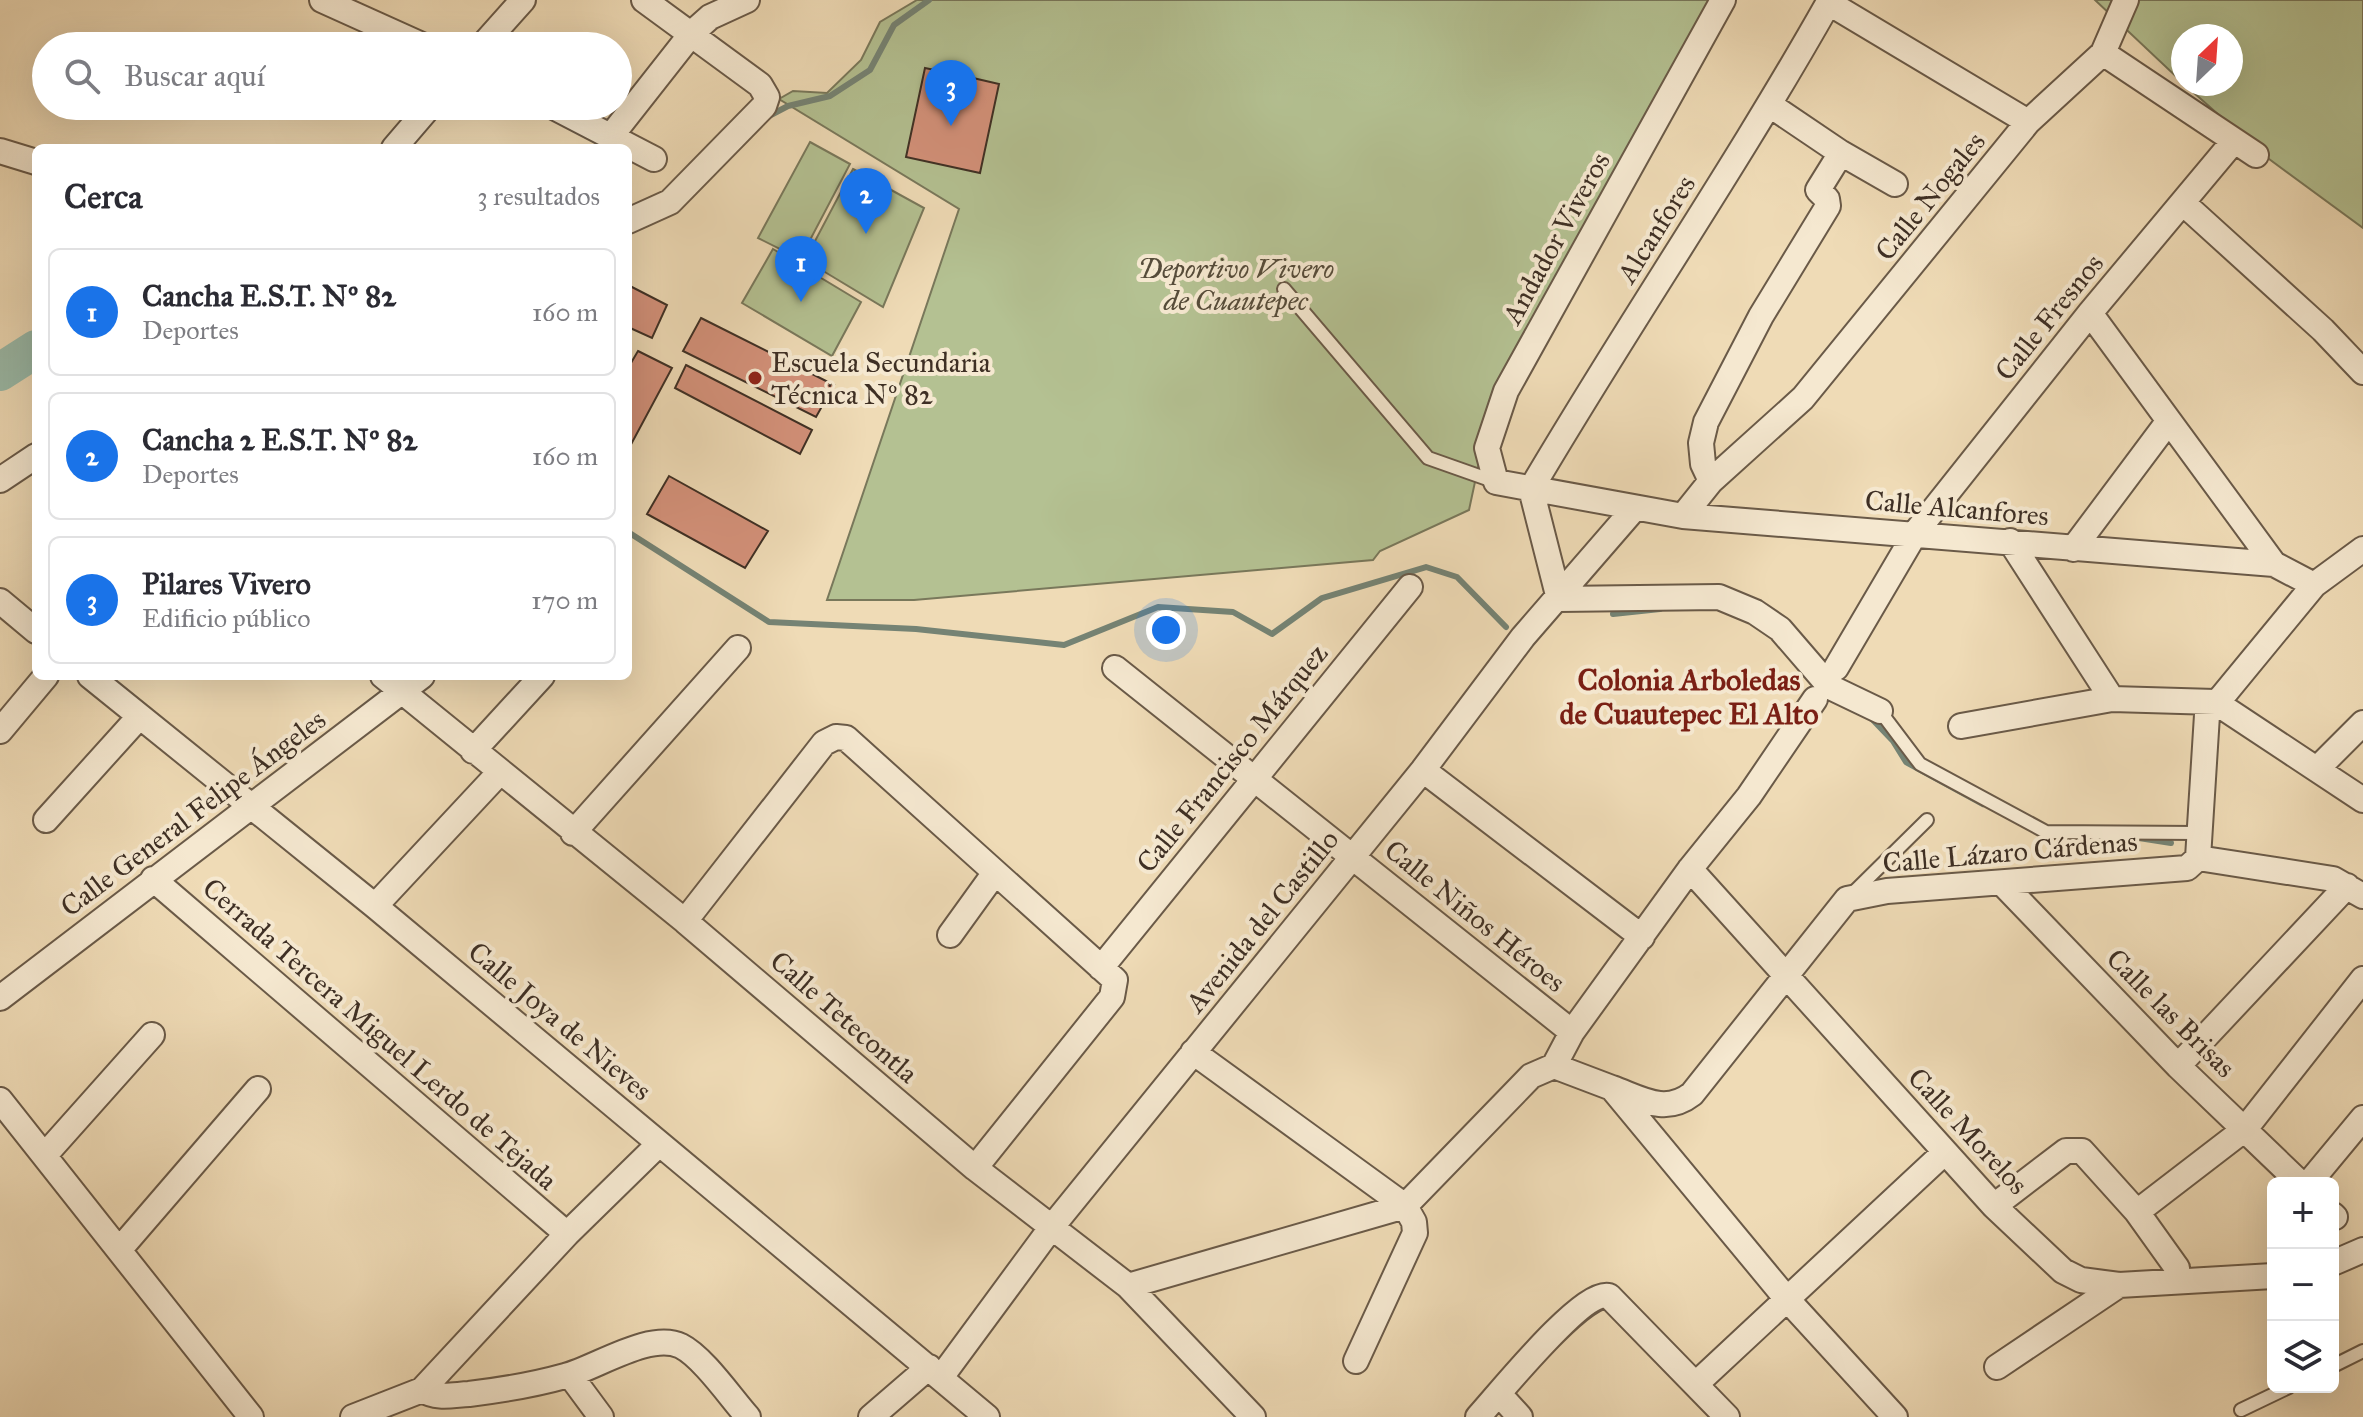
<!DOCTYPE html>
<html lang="es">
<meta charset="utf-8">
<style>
:root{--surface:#fff;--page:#f7f7f7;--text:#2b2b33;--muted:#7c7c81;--line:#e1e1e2;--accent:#1a73e8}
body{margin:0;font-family:"IM FELL Great Primer",serif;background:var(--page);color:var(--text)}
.controls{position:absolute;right:24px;bottom:24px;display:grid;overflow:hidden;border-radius:12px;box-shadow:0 8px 32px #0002}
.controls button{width:72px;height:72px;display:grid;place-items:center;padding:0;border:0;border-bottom:2px solid var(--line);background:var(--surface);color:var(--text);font:40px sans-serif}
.compass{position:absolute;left:2171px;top:24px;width:72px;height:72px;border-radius:50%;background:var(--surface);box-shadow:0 8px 32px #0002;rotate:25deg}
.you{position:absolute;left:1166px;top:630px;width:28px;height:28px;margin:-20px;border:6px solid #fff;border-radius:50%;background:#1a73e8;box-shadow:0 0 0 12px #1a73e833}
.badge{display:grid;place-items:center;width:52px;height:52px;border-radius:50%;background:var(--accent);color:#fff;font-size:26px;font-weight:700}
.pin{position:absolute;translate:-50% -66px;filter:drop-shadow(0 2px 4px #0008)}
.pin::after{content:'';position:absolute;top:42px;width:28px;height:24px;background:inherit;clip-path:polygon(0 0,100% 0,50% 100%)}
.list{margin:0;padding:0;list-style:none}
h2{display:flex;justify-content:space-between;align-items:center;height:104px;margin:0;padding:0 32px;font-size:34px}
h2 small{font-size:26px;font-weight:400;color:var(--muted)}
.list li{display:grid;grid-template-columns:52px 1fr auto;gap:24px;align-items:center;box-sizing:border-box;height:128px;margin:0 16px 16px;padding:0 16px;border:2px solid var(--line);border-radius:12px}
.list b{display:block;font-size:30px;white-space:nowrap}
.list p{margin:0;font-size:26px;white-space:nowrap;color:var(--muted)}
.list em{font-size:26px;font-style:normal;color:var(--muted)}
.icon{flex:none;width:44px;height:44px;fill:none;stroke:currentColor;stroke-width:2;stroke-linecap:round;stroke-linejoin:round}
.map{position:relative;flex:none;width:2363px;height:1417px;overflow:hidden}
.search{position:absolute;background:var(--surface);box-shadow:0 8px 32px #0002;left:32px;top:32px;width:600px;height:88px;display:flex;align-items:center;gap:20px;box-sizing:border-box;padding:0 28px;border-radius:44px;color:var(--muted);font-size:30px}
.panel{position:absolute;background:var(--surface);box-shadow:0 8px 32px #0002;left:32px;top:144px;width:600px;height:536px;border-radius:12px}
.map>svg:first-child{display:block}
</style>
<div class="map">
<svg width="2363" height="1417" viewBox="0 0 2363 1417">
<rect width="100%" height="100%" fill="#efdbb6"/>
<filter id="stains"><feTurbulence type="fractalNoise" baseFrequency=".0025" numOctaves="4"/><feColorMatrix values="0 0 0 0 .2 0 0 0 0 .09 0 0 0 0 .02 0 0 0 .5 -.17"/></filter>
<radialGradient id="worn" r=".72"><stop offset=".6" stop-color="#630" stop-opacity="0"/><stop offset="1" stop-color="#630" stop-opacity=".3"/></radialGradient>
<path fill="#b4c192" stroke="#79785b" stroke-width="2" d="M917,0h795l-227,435 -16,75 -89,41 -7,9 -459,40h-87l132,-391 -180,-110 14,-8 34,2 34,-33 19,-38z
M2095,0h268v228l-98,-72 -81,-72h47v-48h-48v47z
M810,142l40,22 -50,95 -42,-21z
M853,169l71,39 -41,99 -78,-47z
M773,249l88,53 -29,54 -90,-53z"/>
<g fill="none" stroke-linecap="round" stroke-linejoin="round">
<path stroke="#758374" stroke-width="6" d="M767,117l21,-11 42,-10 40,-26 24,-45 35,-25
M628,532l141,90 147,7 148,16 94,-38 75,5 39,22 50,-36 104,-31 31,10 49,50
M1613,614l47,-5
M1871,718l22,23 13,21 77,42
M2139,838l32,5"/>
<path stroke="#9abbaa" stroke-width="38" d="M0,372l36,-23"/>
</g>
<path fill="#d4917a" stroke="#3e2f24" stroke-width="2" d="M925,68l24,5 -4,18 24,5 4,-18 26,6 -19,89 -74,-16z
M628,285l39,20 -15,33 -24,-11z
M701,318l133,67 -18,32 -133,-66z
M638,351l34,17 -44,82v-82z
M686,365l126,65 -12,24 -125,-66z
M669,476l99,55 -23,37 -98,-54z"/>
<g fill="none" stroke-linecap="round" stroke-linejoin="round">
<defs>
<path id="service" d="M1284,289l144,169 68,24
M1880,711l40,53 126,68 151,1
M1852,894l75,-74
M2333,1366l30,-15
M2241,1410l48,-23"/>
<path id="minor" d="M322,0l102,46
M1723,0l-217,391 -19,57 9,34 187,34 591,48 40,21 49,-36
M1829,3l199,119
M482,46l41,-46
M2103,53l23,-53
M1770,105l71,48 54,31
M552,106l102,53
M611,136l81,-103 18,-16 37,-17
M394,148l36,-42
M0,151l36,11
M2183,203l140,127 40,42
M628,221l42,-19 94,-96 3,-9 -7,-12 -116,-85
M2090,313l184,251
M0,480l36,-24
M1711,481l-8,-17 -2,-21 5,-21 55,-106 67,-110 -1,-7 -9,-9 23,-37
M1531,489c97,-165 205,-322 299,-489
M1531,489l28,110 160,-2 36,15 25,17 50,58 50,24
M1683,516l28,-35 92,-83 225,-276 75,-69 153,102
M2010,541l102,158
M2073,549l95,-127
M0,601l36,30
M1115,668l457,364
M1836,668l80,-136 174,-219 143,-171
M90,676l285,230 612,511
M383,676l302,245 290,247 153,118 125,131
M1961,726l151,-27 103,3 148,98
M0,731l46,-55
M473,751l69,-75
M2317,769l46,-46
M1423,770l219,167
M46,820l93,-103
M573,833l165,-185
M2198,858l135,21 30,17
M1690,869l304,337 69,65 18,9 38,5 154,-9
M153,879l414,355
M2002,883l176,183 122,117
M375,906l125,-134
M685,921l139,-178 12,-6 10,1 269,242 -3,17 -137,171
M950,935l44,-61
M1101,968l309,-381
M0,998l422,-322
M1193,1052l212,154 9,16 1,11 -59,128
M1554,1066l58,22 174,210 109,119
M2178,1066l169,-180
M1612,1088c30,11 53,27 80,6l155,-195 40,-8 300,-23 11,-10 9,-143 107,-130
M0,1100l251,317
M45,1155l107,-120
M2309,1183l54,-65
M1994,1206l72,-55h16l55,61 40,56
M2137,1212l108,-83 118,-150
M2333,1215l2,2
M120,1249l138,-160
M2333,1263l30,-13
M1128,1286l277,-80 126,-130 23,-10 18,-34 118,-163 59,-73 66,-97
M1997,1367l122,-82
M570,1375l31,42
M942,1376l109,-148 372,-458 100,-133 111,-128
M1696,1384l249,-232
M422,1390c16,9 29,5 47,4 33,-4 64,-9 96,-18 31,-8 85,-45 116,-30 22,11 50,52 67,71
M1499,1394l21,23
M353,1417l69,-27 145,-156 92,-90
M871,1417l58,-50
M1478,1417c21,-23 105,-128 131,-121l118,121"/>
</defs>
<use href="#service" stroke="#6a5a48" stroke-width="16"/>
<use href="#minor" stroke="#6a5a48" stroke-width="28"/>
<use href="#service" stroke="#f5e8d0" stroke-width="12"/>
<use href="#minor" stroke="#f5e8d0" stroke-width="24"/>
</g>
<circle fill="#8f2418" stroke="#f5e8d0" stroke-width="3" cx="755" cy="378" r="8"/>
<g text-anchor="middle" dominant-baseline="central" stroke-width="8" stroke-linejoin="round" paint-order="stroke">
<g font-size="28" fill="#3e2f24" stroke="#f5e8d0">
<text transform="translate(1930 196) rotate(-51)">Calle Nogales</text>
<text transform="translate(1656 229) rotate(-58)">Alcanfores</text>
<text transform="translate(1556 238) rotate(-61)">Andador Viveros</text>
<text transform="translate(2049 317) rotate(-51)">Calle Fresnos</text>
<text transform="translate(1957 508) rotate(5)">Calle Alcanfores</text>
<text transform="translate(1232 758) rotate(-51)">Calle Francisco Márquez</text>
<text transform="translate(193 813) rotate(-37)">Calle General Felipe Ángeles</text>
<text transform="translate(2010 852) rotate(-5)">Calle Lázaro Cárdenas</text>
<text transform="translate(1475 916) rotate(39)">Calle Niños Héroes</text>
<text transform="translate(1262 921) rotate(-51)">Avenida del Castillo</text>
<text transform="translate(2171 1013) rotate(45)">Calle las Brisas</text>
<text transform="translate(844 1017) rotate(41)">Calle Tetecontla</text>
<text transform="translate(560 1021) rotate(40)">Calle Joya de Nieves</text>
<text transform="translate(380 1034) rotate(41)">Cerrada Tercera Miguel Lerdo de Tejada</text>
<text transform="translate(1968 1131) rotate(47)">Calle Morelos</text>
</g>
<g font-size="28" font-style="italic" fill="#564c3a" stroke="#f5e8d0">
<text x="1236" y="268">Deportivo Vivero<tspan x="1236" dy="32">de Cuautepec</tspan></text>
</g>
<g font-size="28" fill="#3e2f24" stroke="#f5e8d0" text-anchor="start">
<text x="771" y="362">Escuela Secundaria<tspan x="771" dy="32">Técnica Nº 82</tspan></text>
</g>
<g font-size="30" font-weight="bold" fill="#7a1f14" stroke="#f5e8d0">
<text x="1689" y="680">Colonia Arboledas<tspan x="1689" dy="34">de Cuautepec El Alto</tspan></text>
</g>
</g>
<rect width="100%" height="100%" filter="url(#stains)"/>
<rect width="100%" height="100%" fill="url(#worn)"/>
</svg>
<div class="controls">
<button>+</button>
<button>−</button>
<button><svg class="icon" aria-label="layers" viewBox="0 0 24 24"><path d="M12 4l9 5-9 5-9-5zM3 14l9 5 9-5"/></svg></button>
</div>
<svg class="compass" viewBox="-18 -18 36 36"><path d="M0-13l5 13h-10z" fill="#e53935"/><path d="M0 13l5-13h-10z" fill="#7c7c81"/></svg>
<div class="you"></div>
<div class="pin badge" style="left:801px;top:302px">1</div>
<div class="pin badge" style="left:866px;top:234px">2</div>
<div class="pin badge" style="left:951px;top:126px">3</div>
<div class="search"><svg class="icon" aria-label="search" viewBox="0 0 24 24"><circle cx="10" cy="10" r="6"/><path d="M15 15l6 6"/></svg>Buscar aquí</div>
<section class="panel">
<h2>Cerca<small>3 resultados</small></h2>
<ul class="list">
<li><span class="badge">1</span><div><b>Cancha E.S.T. Nº 82</b><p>Deportes</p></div><em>160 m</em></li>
<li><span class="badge">2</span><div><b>Cancha 2 E.S.T. Nº 82</b><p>Deportes</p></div><em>160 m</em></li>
<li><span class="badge">3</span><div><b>Pilares Vivero</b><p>Edificio público</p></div><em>170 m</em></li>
</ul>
</section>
</div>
